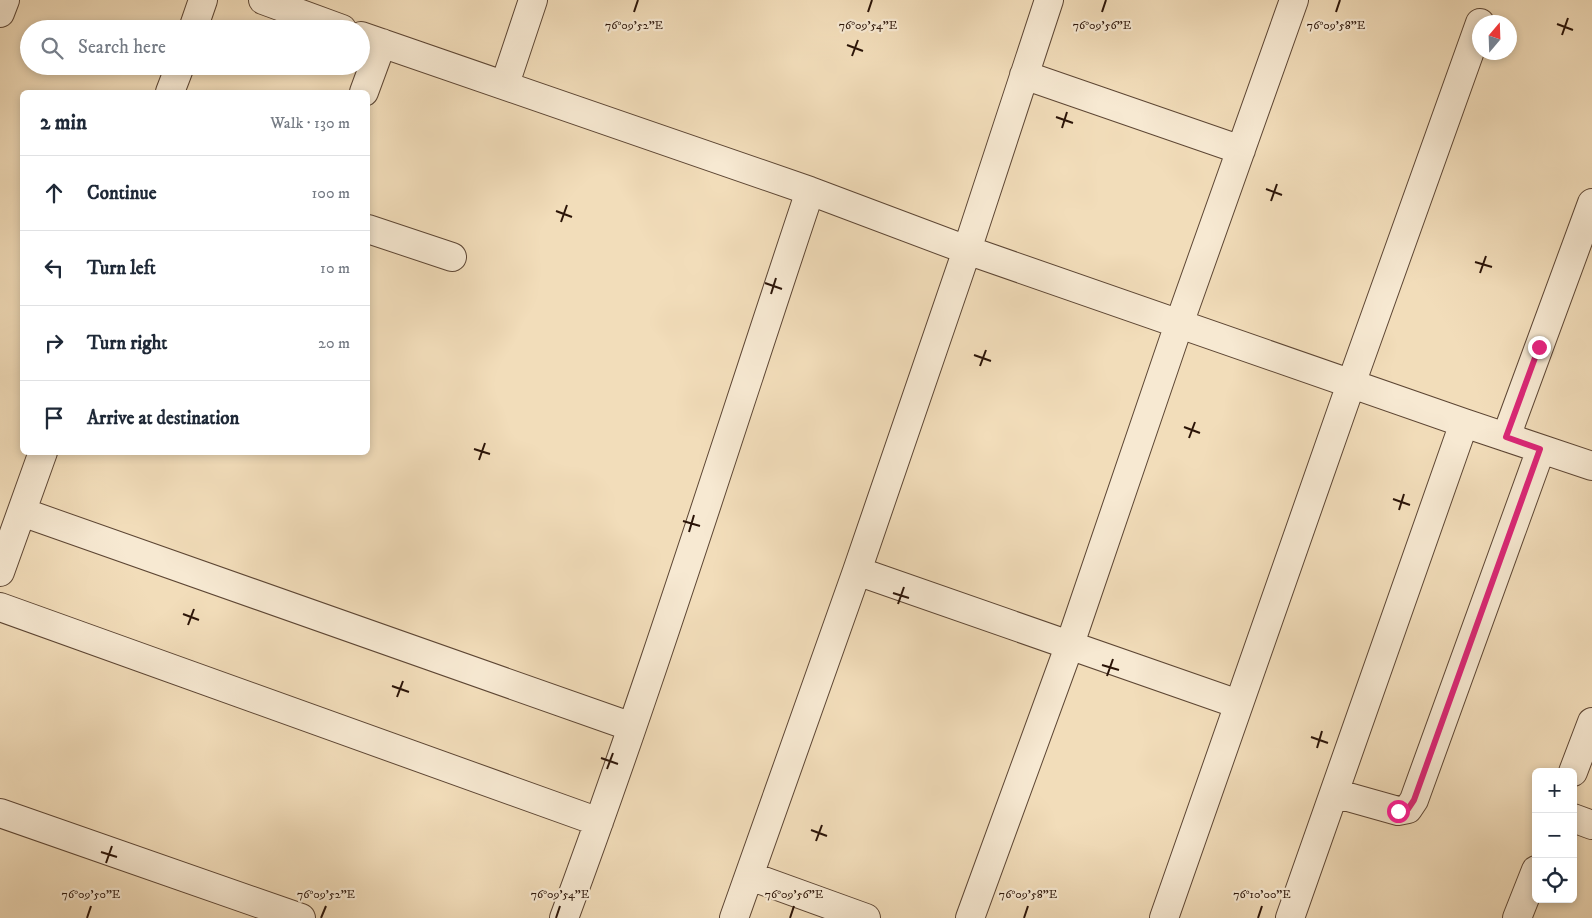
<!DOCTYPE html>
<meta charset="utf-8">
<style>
:root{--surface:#fff;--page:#f6f6f7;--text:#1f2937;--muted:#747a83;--line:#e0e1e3}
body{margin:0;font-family:"IM FELL DW Pica",serif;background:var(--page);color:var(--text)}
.controls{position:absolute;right:15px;bottom:15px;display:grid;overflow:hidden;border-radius:8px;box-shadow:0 2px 8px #0003}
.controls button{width:45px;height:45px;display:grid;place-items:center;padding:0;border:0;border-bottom:1px solid var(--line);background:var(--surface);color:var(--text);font:25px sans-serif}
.compass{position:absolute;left:1472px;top:15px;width:45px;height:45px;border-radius:50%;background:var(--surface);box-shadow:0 2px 8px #0003;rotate:19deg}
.stop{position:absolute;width:15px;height:15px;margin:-11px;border:4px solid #db2777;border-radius:50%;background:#fff}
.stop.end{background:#db2777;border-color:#fff;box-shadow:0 1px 5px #0008}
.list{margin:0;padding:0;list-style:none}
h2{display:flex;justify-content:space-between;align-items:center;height:65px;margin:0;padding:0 20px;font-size:21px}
h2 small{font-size:16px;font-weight:400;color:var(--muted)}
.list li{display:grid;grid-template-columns:32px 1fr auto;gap:15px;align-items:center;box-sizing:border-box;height:75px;padding:0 20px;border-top:1px solid var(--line)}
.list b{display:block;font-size:19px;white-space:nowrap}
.list em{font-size:16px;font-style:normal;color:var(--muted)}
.icon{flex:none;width:28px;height:28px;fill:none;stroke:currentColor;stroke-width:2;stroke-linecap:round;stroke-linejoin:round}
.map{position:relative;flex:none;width:1592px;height:918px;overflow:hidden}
.search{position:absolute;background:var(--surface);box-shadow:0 2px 8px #0003;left:20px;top:20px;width:350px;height:55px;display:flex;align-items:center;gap:12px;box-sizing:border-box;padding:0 18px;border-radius:28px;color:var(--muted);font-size:19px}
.panel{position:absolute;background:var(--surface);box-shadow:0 2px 8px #0003;left:20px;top:90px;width:350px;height:365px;border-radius:8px}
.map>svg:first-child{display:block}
</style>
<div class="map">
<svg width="1592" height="918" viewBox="0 0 1592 918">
<rect width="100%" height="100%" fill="#f2ddba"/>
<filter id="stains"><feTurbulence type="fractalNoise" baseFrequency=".004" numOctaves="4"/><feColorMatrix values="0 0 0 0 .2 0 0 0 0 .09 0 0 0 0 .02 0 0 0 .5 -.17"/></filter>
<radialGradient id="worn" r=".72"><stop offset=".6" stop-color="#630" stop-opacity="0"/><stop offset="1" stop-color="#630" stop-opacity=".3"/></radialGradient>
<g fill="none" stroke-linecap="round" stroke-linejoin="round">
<defs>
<path id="street" d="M263,0l79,29
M0,13l5,-13
M193,29l10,-29
M361,36l449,155 157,59 497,173 128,43
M1024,75l217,75
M505,84l28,-84
M170,92l10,-26
M364,92l18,-49
M368,229l84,28
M1506,437l86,-234
M22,512l610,215
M857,571l381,133
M0,572l43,-120
M0,607l599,215
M1573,772l19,-50
M1334,793l64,18 10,-2 6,-9 127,-351
M0,813l301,105
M1573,818l19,7
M750,876l116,42
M564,918c89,-240 165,-485 246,-727
M734,918l123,-347 110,-321 82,-250
M970,918l100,-274 109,-320 115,-324
M1164,918l187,-534 129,-361
M1290,918l174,-495
M1517,918l19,-48"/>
</defs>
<use href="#street" stroke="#5d4634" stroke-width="30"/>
<use href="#street" stroke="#f7e9d2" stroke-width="28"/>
</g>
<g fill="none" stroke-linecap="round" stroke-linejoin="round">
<path stroke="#db2777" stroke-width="6" d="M1398,811l10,-2 6,-9 126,-351 -34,-12 33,-90"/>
</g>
<path fill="none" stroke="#2b1408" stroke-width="2" d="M634,12l4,-12M868,12l4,-12M1102,12l4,-12M1336,12l4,-12M1557,24l16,6M1562,35l6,-17M847,45l16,6M852,56l6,-16M1056,117l17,6M1062,128l5,-16M1266,189l16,6M1271,201l6,-17M556,211l16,6M561,222l6,-17M1475,262l17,5M1480,273l6,-17M765,283l17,6M771,294l5,-16M974,355l17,6M980,366l6,-16M1184,427l16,6M1189,438l6,-16M474,449l16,5M479,460l6,-17M1393,499l17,6M1399,510l5,-16M683,521l17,5M689,532l5,-17M893,593l16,5M898,604l6,-17M183,614l16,6M188,625l6,-16M1102,665l17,5M1107,676l6,-17M392,686l17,6M397,697l6,-16M1311,737l17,6M1317,748l5,-17M601,758l17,6M607,769l6,-16M811,830l16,6M816,841l6,-16M101,852l16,5M106,863l6,-17M87,918l4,-12M321,918l5,-12M556,918l4,-12M790,918l4,-12M1024,918l4,-12M1258,918l4,-12"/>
<g font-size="12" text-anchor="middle" fill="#2b1408" stroke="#f7e9d2" stroke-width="4.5" stroke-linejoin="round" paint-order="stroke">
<text x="634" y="29">76°09'52"E</text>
<text x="868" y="29">76°09'54"E</text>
<text x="1102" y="29">76°09'56"E</text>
<text x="1336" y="29">76°09'58"E</text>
<text x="91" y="898">76°09'50"E</text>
<text x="326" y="898">76°09'52"E</text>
<text x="560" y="898">76°09'54"E</text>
<text x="794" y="898">76°09'56"E</text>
<text x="1028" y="898">76°09'58"E</text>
<text x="1262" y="898">76°10'00"E</text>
</g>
<rect width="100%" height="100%" filter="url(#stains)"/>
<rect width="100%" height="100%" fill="url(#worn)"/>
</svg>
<div class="controls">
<button>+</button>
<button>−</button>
<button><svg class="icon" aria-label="locate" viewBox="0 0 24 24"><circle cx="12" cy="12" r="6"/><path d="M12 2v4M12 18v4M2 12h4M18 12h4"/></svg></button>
</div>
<svg class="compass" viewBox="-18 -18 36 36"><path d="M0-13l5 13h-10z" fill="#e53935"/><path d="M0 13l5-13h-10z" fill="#747a83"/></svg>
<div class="stop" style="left:1398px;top:811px"></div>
<div class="stop end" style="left:1539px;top:347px"></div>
<div class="search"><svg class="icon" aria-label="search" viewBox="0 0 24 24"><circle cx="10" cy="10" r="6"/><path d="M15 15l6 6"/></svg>Search here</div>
<section class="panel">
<h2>2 min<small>Walk · 130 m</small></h2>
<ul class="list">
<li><svg class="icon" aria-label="ahead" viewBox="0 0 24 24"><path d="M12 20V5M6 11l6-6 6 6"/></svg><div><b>Continue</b></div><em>100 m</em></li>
<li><svg class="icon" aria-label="left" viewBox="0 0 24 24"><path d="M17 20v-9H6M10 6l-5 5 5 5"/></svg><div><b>Turn left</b></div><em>10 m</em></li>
<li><svg class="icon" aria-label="right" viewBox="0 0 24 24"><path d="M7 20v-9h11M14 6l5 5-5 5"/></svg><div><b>Turn right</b></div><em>20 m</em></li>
<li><svg class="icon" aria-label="arrive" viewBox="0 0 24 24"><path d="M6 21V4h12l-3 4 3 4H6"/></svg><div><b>Arrive at destination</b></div></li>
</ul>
</section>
</div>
